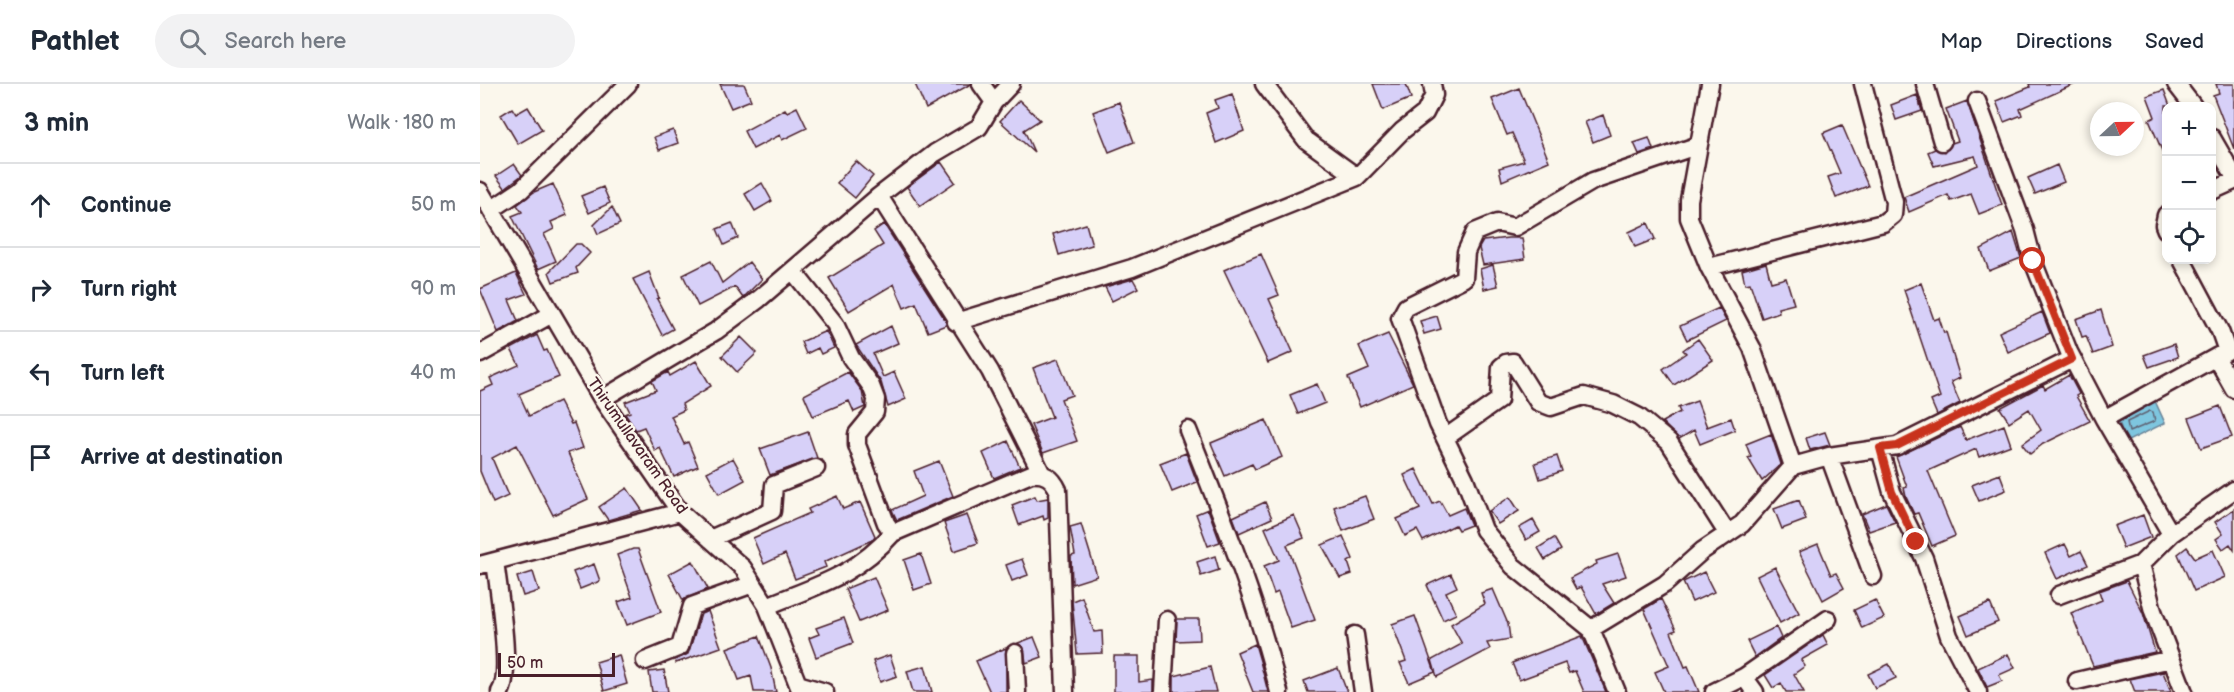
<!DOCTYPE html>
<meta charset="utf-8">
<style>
:root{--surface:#fff;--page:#f2f2f3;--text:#1f2937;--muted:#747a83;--line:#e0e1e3}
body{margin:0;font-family:"Balsamiq Sans",sans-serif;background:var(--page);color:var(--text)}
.controls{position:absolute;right:18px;top:18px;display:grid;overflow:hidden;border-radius:12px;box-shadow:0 3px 9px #0003}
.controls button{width:54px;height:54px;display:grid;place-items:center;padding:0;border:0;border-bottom:2px solid var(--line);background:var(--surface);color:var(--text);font:30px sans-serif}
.compass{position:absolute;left:1610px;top:18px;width:54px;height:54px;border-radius:50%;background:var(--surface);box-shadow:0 3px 9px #0003;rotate:68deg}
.scale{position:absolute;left:18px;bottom:15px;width:117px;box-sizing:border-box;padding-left:6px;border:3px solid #4a1f2b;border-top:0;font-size:16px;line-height:21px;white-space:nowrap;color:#4a1f2b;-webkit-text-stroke:4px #fbf7ec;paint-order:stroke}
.stop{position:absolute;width:18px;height:18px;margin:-14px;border:4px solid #c8321e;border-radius:50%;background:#fff}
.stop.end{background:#c8321e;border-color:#fff;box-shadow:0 2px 6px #0008}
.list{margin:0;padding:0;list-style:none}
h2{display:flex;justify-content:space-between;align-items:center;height:78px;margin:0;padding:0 24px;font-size:26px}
h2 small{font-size:20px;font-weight:400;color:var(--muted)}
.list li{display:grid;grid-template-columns:39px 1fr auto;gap:18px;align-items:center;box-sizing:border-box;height:84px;padding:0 24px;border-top:2px solid var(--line)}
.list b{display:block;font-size:22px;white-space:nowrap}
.list em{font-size:20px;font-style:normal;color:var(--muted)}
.icon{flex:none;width:33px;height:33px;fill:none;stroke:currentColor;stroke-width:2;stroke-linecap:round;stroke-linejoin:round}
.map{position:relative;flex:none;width:1754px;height:608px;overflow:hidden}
header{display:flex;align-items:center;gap:36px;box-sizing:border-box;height:84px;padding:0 30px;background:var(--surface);border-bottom:2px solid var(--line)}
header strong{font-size:28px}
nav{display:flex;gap:33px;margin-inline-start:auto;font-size:21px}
.search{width:420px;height:54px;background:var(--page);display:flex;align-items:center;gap:15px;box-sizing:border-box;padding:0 21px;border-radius:33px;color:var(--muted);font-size:22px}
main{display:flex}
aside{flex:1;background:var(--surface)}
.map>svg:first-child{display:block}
</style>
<header>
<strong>Pathlet</strong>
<div class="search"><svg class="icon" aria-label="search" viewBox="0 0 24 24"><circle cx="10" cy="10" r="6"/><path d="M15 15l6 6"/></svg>Search here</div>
<nav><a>Map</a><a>Directions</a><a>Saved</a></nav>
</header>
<main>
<aside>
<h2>3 min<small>Walk · 180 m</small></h2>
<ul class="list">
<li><svg class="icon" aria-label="ahead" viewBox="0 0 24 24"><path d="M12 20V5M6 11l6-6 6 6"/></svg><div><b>Continue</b></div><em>50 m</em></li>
<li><svg class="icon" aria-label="right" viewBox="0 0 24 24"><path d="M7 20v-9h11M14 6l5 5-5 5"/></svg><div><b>Turn right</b></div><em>90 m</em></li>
<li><svg class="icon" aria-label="left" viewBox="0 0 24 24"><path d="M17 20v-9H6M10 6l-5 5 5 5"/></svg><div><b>Turn left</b></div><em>40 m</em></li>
<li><svg class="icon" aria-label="arrive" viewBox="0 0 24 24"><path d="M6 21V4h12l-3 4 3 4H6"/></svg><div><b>Arrive at destination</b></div></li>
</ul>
</aside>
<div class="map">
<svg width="1754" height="608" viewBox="0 0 1754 608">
<rect width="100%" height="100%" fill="#fbf7ec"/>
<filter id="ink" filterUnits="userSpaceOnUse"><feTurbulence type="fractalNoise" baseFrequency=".0167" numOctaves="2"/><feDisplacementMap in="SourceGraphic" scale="12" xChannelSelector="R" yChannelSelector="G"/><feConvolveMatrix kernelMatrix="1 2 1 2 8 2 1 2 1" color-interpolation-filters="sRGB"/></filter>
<g filter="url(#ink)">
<path fill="#7ec6df" stroke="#698397" stroke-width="1.5" d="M1675,317l10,22 -39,19 -8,-23z"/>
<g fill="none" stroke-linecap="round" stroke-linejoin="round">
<path stroke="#5f6273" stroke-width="1.5" d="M1670,327l3,1 2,9 -26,11 -2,-10z"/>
</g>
<path fill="#d7d0f8" stroke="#4a1f2b" stroke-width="1.5" d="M240,0h24l7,16 -20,8z
M435,0h56l-45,25z
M893,0h33l5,14 -28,12z
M1549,0h46l-55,25 2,6 -18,7 -8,-21 34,-14z
M1736,0h18v65l-21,-54 6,-2z
M1039,4l30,73 -47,20 -3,-13 25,-7 -12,-28 -5,2 -15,-36z
M1684,6l6,16h-4v54l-17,-40 6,-3 -8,-21z
M752,10l12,37 -28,12 -10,-30 12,-5 -3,-8z
M1437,11l5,16 -26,9 -5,-15z
M539,16l21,20 -16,10 10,22 -34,-31z
M1487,17l35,104 -23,9 -8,-20 -20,7 -3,-6 -39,17 -5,-15 74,-32 -3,-9 -41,10 -6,-14 7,-3 10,3 7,-9 6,-2 -12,-32z
M639,18l15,40 -25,10 -16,-40z
M48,23l14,23 -24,14 -17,-29 11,-7 4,6z
M317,23l10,21 -25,12 -2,-5 -27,14 -9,-18 41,-22 2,3z
M1123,31l7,20 -17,7 -8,-20z
M1362,41l26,61 -32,12 -8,-21 12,-4 -17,-40z
M193,46l5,13 -19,7 -5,-13z
M1169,54l4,11 -14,5 -5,-11z
M376,77l17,15 -18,22 -18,-15z
M461,78l14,20 -35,24 -13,-19z
M34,80l8,11 -17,13 -9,-12z
M1577,81l7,17 -29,12 -7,-16z
M282,99l10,18 -17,10 -10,-17z
M73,100l14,31 -16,7 3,7 -10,5 12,27 -18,8 -26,-53 10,-4 -5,-7 17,-13z
M123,103l7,16 -21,10 -8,-17z
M132,123l8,17 -22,10 -4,-9z
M252,139l6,15 -14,7 -7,-16z
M1168,139l7,16 -20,8 -6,-15z
M404,140l62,97v4l-18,7 -12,-29 -12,5 -10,-24 -45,27 -20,-33 54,-33 -9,-14z
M606,140l6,21 -33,10 -6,-21z
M1533,148l8,26 -32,13 -8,-22z
M1028,154h14l3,21 -42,6 -4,-17 4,-7z
M96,160h5l9,9 -14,15 2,5 -25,9 -4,-10z
M781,170l18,41 -10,4 24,53 -25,11 -44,-93z
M231,177l11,22 27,-21 13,17 -19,19 -8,-11 -37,19 -15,-31z
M1286,179l5,19 15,-4 8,26 -16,4 1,4 -17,6 -12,-35 -5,1 -3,-14z
M1013,181l5,21 -14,3 -4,-20z
M169,188l10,26 -2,1 16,30 -11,6 -29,-56z
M36,189l10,21 -17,6 9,21 -20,11 -18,-43z
M653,195l5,9 -26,13 -7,-14z
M1441,199l13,37 5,-2 5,15 2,-1 14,46 -9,4 9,21 -23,12 -6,-14 9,-4 -36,-107z
M1239,224l7,13 -39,19 -7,-14z
M1621,226l11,37 -19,7 -7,-18 -4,1 -6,-18z
M1562,228l8,21 -42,19 -9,-20z
M957,232l4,13 -17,5 -4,-13z
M411,242l7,17 -25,11 10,23 11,-5 12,27 -18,8 -7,-25 -25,-37z
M346,247l8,17 -13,6 -3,-6 -12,6 -5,-12z
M908,250l25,50 -53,23 -12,-29 21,-9 -10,-23z
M57,251l7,16 3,-1 12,27 -40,17 10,22 30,-15 12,23 3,-1 9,25 -15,5 20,46 -35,16 -36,-70 -25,13 16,38 -15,7 -13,-32v-80l13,-6 -3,-7 29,-13 -8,-16z
M261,253l16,16 -20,19 -15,-16z
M1218,255l15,21 -39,25 -11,-16 23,-16 -3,-3z
M1694,260l4,13 -29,10 -5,-12z
M578,275l14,36 -11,4 16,42 -34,12 -12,-28 21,-8 -19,-49z
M216,277l15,25 -29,18 2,6 -13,6 13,28 4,-2 10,24 -24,11 -14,-29 -5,3 -11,-24 -8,3 -11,-16 5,-2 -5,-10 31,-12 -4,-9 16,-9 2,4z
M368,288l14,19 3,16 -11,5 -5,-11 -36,15 -9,-21z
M1589,291l10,19 -3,2 14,25 -47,23 -13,10 -8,-10 19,-14 -12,-21 -20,13 -9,-14 43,-23 2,4z
M837,300l8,19 -27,11 -8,-19z
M1217,317l10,26 24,-9 4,12 -35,14 -6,-14 -15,9 -17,-17 18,-10 -2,-4z
M1740,322l12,31 -31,11 -12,-30z
M786,336l16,37 -27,12 -3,-5 -27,12 -14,-33z
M1524,341l7,20 -32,12 -3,-8 -48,22 27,65 -23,10 -14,-33 -4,1 -8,-17 -2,-9 3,-1 -11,-30 64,-30 6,13z
M328,348l9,26 -47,17 -10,-26z
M1345,348l5,13 -20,5 -4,-12z
M1291,350l10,30 -19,17 -14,-23 3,-1 -5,-13z
M528,357l12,26 -26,11 -11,-25z
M706,369l11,29 -25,10 -12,-29z
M1077,372l5,15 -22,8 -5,-16z
M253,374l12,22 -26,14 -12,-22z
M459,377l14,35 -56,24 -5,-10 31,-14 -9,-25z
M936,385l17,35 7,-3 8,14 16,-7 7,17 -13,5 -3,-5 -32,16 -6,-11 -12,6 -8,-17 23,-10 -16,-34z
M1520,390l6,16 -27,11 -7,-16z
M147,404l15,22 -34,10 -9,-13z
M357,412l6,13 17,-7 15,34 -3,4 -48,22 2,5 -31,12 -10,-25 -21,10 -11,-26 57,-25 -2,-4z
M555,412l2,4 11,-2v20l-4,2 -1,-4 -24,9 -7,-20z
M885,412l9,23 -31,12 -9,-24z
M1030,413l9,14 -21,13 -9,-13z
M1319,416l7,20 -24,9 -8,-20z
M785,418l7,16 -33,15 -6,-16z
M1406,420l9,18 -26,9 -7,-17z
M728,425l12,33 -12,4 -12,-32z
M1754,425v41l-4,-6 -7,5 -7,-10 7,-5 -8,-12z
M487,431l11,28 -24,8 -10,-28z
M814,431l10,23 -17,7 28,75 -24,8 -13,-36 -4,2 -10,-28 15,-6 -14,-32z
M1663,431l8,22 -28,11 -9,-22z
M1053,436l7,12 -14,8 -7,-12z
M601,440l16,52 -25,8 -1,-28 4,-1 -5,-28z
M863,452l10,23 -5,3 4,12 -12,4 -18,-33z
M1074,454l7,12 -16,10 -7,-12z
M1338,460l13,31 5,-2 8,15 -21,12 -24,-48z
M1585,460l6,12 10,-5 7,14 -31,14 -12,-26z
M1707,463l8,11 18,-8 12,27 -31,14 -16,-37z
M153,465h5l23,63 -34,13 -9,-23 14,-5 -15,-42z
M441,470l10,30 -17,6 -10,-30z
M1138,470l8,22 -24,8 12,19 -18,11 -15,-27 -5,2 -6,-11 27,-14 -1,-3z
M735,472l4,14 -18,6 -4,-14z
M542,475l6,16 -16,6 -6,-16z
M213,477l15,28 -25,11 -14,-26z
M114,480l6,17 -20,8 -7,-17z
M1295,483l24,46 -19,10 -23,-47z
M53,488l6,19 -16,5 -6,-19z
M1224,488l10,20 -22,10 -9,-20z
M971,490l6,13 -11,5 10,22 -13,6 -16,-35z
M394,493l14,33 -29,12 -14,-33z
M1647,497l16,32 12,39 -62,14 -22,-53 31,-13 -3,-9z
M1013,505l15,35 2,15 -23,4 3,6 -53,28 -5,-17 30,-16 -11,-20 34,-20 -4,-11z
M602,513l12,35 8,-1 1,22 -26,1 -5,-53z
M1181,515l15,31 -5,2 14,35 3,-1 11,26h-35l-9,-20 14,-6 -25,-57z
M1395,516l9,18 -22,10 -8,-18z
M1510,519l8,19 -30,13 -8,-19z
M228,527l13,36 -45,16 -1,-3 13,-6 13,-40z
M935,532l20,56 -26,11 -9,-20 6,-2 -14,-37z
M364,534l9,25 -37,14 -7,-19 10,-4 -3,-6z
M697,535h22l1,21 -24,1z
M1296,543l5,11 -26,19 -8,-16z
M1343,551l5,10 -27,15 4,6 -11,8 10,18h-18l-5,-9 -8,5 -8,-13z
M279,552l12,32 5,24h-22l-3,-16 -12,4 -12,-32z
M1102,552l24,56h-22l-9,-21 -6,2 -4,-10 -46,17 -7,-17z
M554,553l8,20 -16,6 -2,-15 -6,-5z
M775,560l5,17 8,31h-15l-16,-40z
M526,564v44h-16l-14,-31z
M1528,570l7,14 -16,7 3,6 -15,6 -9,-19z
M139,571l8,29 -23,7 -8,-29z
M410,571l7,21 -17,6 -7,-21z
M634,572h25v26l14,-2v12h-39z
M1409,580l7,14 -21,10 -7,-14z
M445,582l7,26h-19l-6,-21z
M730,583l6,25h-42v-16z
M858,584l9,24h-39l-4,-11z
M184,586l4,22h-16l-3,-20z
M1683,588l8,20h-36l-5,-13z"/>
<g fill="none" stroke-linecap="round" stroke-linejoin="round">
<defs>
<path id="minor" d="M501,0l13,18
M784,0l42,56 51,37 45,-46 23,-18 9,-18 -2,-11
M1445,0l17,58
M1696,0l17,22
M1497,17l48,129 8,31 36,91 35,67
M1732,54l22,38
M0,107l122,208 78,113 63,56 24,38 34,86
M1732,107l22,-10
M399,112l111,175 52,103
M11,126l30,-20 107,-106
M1686,131l-2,10 2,5
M1702,176l38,71 7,20 -123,68 67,115 -30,30 12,47 31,81
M1229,183l174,-44 10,-8 1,-13 -31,-118
M313,187l42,53 16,34 20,28 5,13 -1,13 -18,22v11l29,78 7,10 138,-59c14,-1 21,3 27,16l7,202
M476,238l176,-54 225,-91
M0,270l72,-40
M1736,273l18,32
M122,315l114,-68 43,-32 120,-103 56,-43 44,-26 15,-25 17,-18
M708,346c34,86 69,171 91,262
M965,354l54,-38 2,-33 5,-4 7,-1 25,40 13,5 33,-11 29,8 26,13 30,25 58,91
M1400,365l12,43 32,66 25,78 29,56
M1349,372l44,120
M1313,382l36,-10 68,-10 175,-87
M1691,450l63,-44
M230,455l62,-28 2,-26 42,-17
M15,477c3,26 18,113 5,131
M0,481l200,-53
M1579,511l82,-31
M287,522c51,-21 88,-30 126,-73
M1111,545l-78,-63 -29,-36 -19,-51 -27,-55 -38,-106 6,-11 58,-29 2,-26 9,-20 22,-9 18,4 78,-46 106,-36
M875,551l8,57
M535,569l2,39
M165,577l35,-14 12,-41 61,-22
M1264,593l11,15
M1597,597l94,-22
M321,601l24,7
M683,608l4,-72
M1137,608l-26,-63 74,-45 37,-33 40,-27 51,-58 -41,-118 -43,-81 -20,-49v-18l21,-116
M1234,608l30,-15 84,-58"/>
</defs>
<use href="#minor" stroke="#4a1f2b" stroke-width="21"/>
<use href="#minor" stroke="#fbf7ec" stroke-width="16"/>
</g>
</g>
<g fill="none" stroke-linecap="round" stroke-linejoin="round" filter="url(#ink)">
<path stroke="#c8321e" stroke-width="8" d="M1436,458l-24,-50 -12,-44 17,-2 175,-87 -39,-98"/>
</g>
<g text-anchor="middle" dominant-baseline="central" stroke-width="5" stroke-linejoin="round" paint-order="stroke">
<g font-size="16" fill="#4a1f2b" stroke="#fbf7ec">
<text transform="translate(157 362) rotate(55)">Thirumullavaram Road</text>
</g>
</g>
</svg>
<div class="controls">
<button>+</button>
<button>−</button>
<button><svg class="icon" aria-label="locate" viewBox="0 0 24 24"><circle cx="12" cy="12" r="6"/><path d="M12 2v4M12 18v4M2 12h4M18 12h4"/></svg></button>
</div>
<svg class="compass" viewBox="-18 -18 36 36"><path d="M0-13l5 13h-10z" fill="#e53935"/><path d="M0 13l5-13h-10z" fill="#747a83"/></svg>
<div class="scale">50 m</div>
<div class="stop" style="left:1553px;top:177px"></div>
<div class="stop end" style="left:1436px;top:458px"></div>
</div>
</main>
